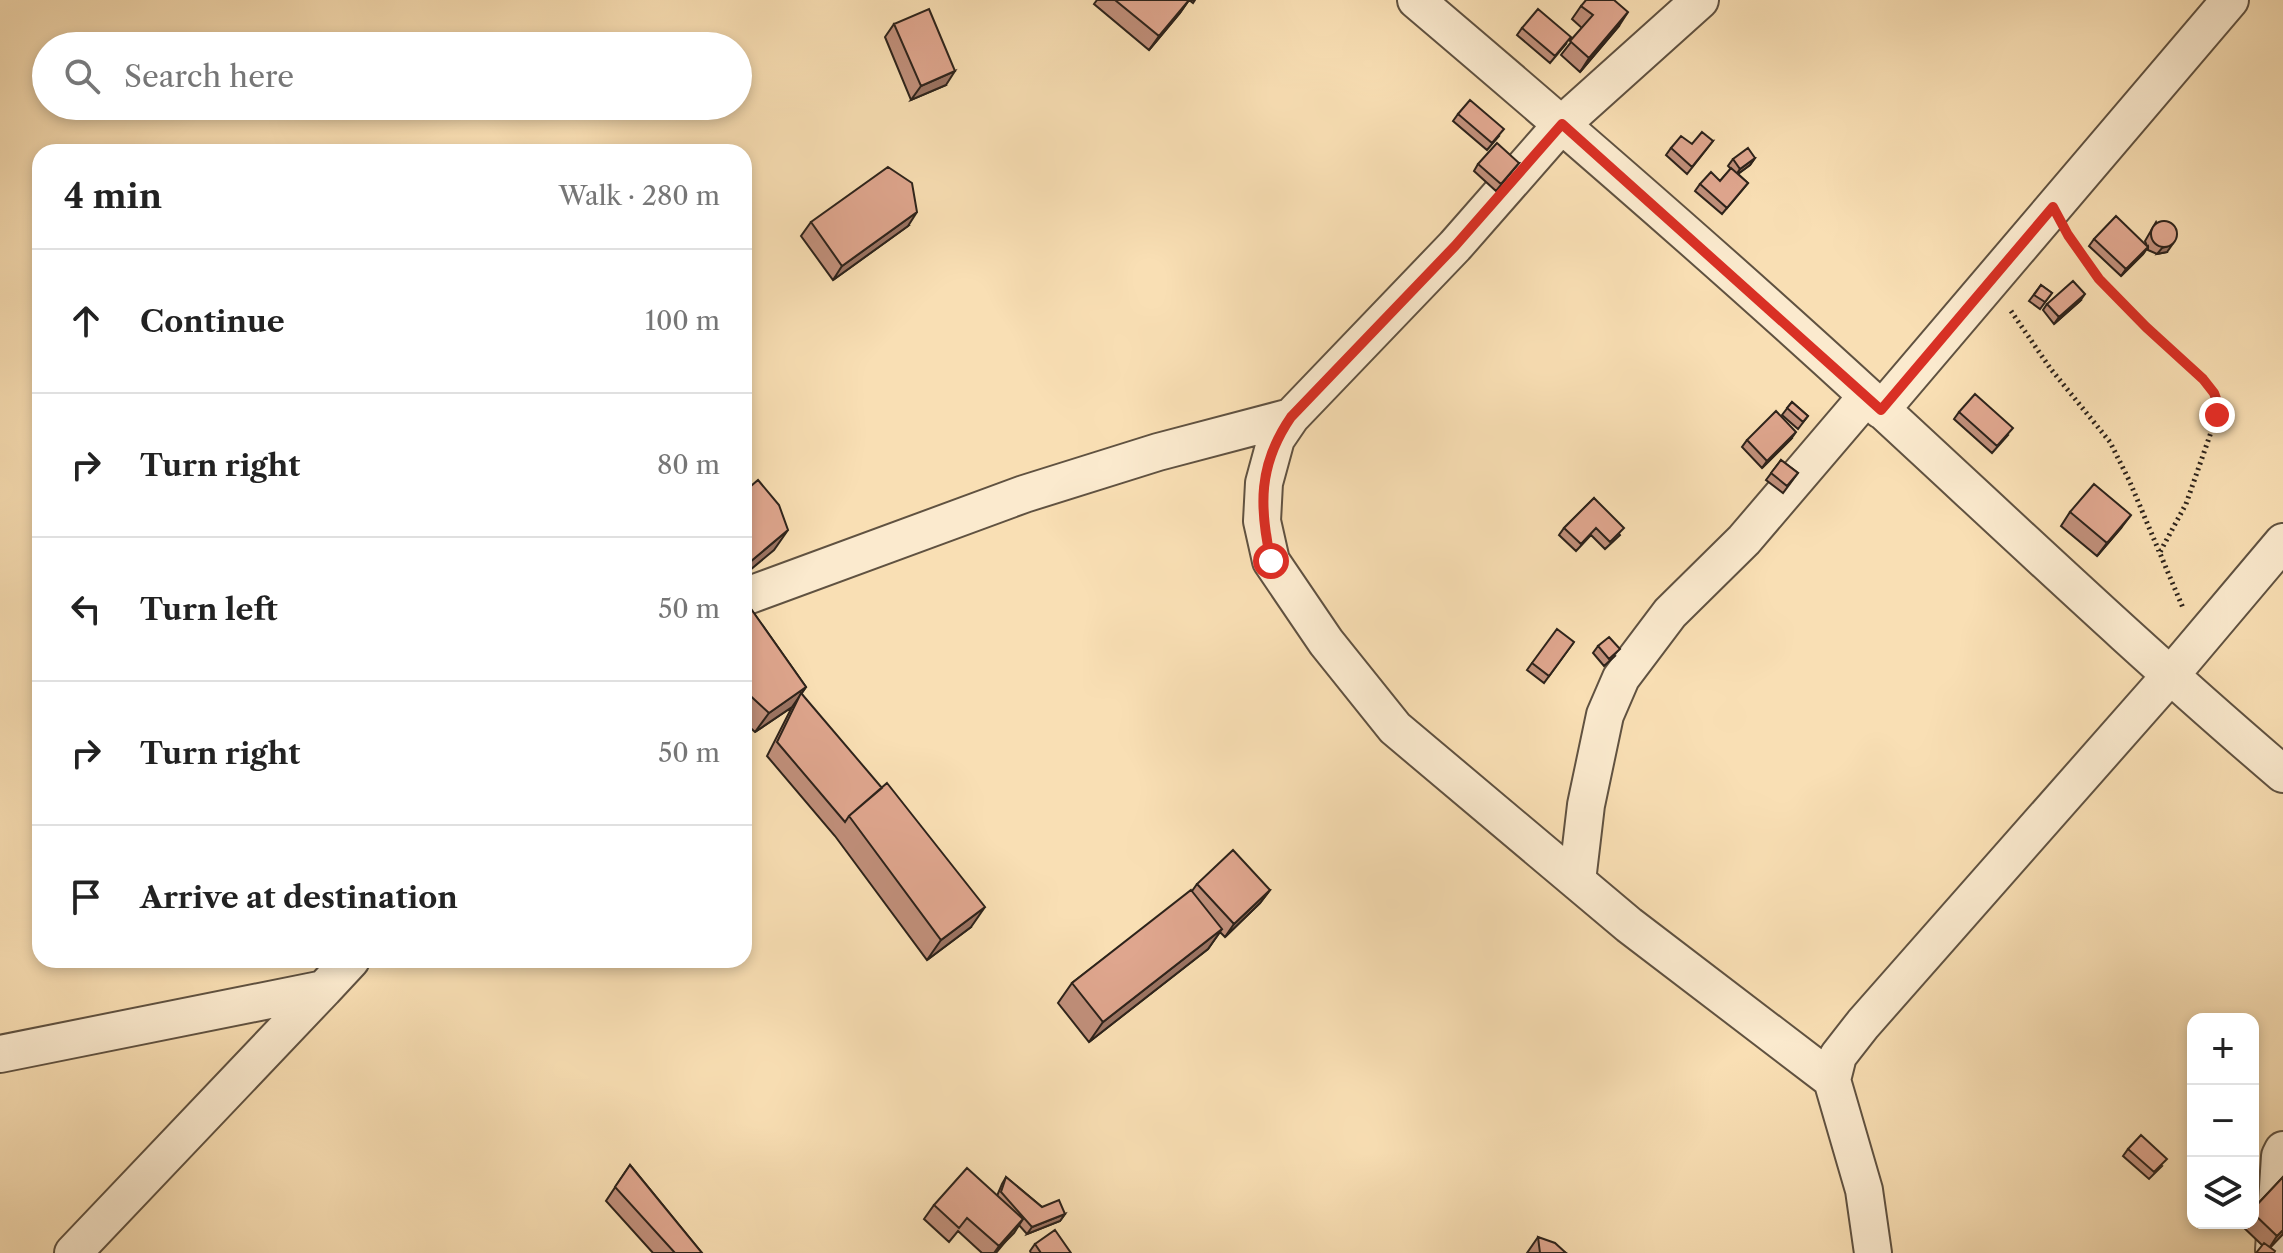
<!DOCTYPE html>
<meta charset="utf-8">
<style>
:root{--surface:#fff;--page:#f6f6f6;--text:#222;--muted:#767676;--line:#e0e0e0}
body{margin:0;font-family:"Libre Caslon Text",serif;background:var(--page);color:var(--text)}
.controls{position:absolute;right:24px;bottom:24px;display:grid;overflow:hidden;border-radius:16px;box-shadow:0 4px 12px #0003}
.controls button{width:72px;height:72px;display:grid;place-items:center;padding:0;border:0;border-bottom:2px solid var(--line);background:var(--surface);color:var(--text);font:40px sans-serif}
.stop{position:absolute;width:24px;height:24px;margin:-18px;border:6px solid #d93025;border-radius:50%;background:#fff}
.stop.end{background:#d93025;border-color:#fff;box-shadow:0 2px 8px #0008}
.list{margin:0;padding:0;list-style:none}
h2{display:flex;justify-content:space-between;align-items:center;height:104px;margin:0;padding:0 32px;font-size:34px}
h2 small{font-size:26px;font-weight:400;color:var(--muted)}
.list li{display:grid;grid-template-columns:52px 1fr auto;gap:24px;align-items:center;box-sizing:border-box;height:144px;padding:0 32px;border-top:2px solid var(--line)}
.list b{display:block;font-size:30px;white-space:nowrap}
.list em{font-size:26px;font-style:normal;color:var(--muted)}
.icon{flex:none;width:44px;height:44px;fill:none;stroke:currentColor;stroke-width:2;stroke-linecap:round;stroke-linejoin:round}
.map{position:relative;flex:none;width:2283px;height:1253px;overflow:hidden}
.search{position:absolute;background:var(--surface);box-shadow:0 4px 12px #0003;left:32px;top:32px;width:720px;height:88px;display:flex;align-items:center;gap:20px;box-sizing:border-box;padding:0 28px;border-radius:44px;color:var(--muted);font-size:30px}
.panel{position:absolute;background:var(--surface);box-shadow:0 4px 12px #0003;left:32px;top:144px;width:720px;height:824px;border-radius:24px}
.map>svg:first-child{display:block}
</style>
<div class="map">
<svg width="2283" height="1253" viewBox="0 0 2283 1253">
<rect width="100%" height="100%" fill="#f9dfb4"/>
<filter id="stains"><feTurbulence type="fractalNoise" baseFrequency=".0025" numOctaves="4"/><feColorMatrix values="0 0 0 0 .2 0 0 0 0 .09 0 0 0 0 .02 0 0 0 .5 -.17"/></filter>
<radialGradient id="worn" r=".72"><stop offset=".6" stop-color="#630" stop-opacity="0"/><stop offset="1" stop-color="#630" stop-opacity=".3"/></radialGradient>
<g fill="none" stroke-linecap="round" stroke-linejoin="round">
<defs>
<path id="minor" d="M1416,0c152,129 303,260 450,395 138,127 274,257 417,379
M1700,0l-138,124 -107,122 -164,171 -15,22 -12,44 -2,38 9,40 55,81 69,86 234,197 203,155
M1881,410l349,-410
M744,597l280,-103 134,-42 133,-35
M1577,881l9,-76 19,-90 16,-37 49,-65 74,-73 123,-144
M0,1054l324,-65 27,-29
M2274,1250l6,-94 3,-6
M73,1253l251,-264
M1873,1253l-9,-63 -32,-110 6,-24 25,-32 306,-347 114,-135"/>
</defs>
<use href="#minor" stroke="#605241" stroke-width="40"/>
<path stroke="#2d231b" stroke-width="5" stroke-dasharray="2 4" stroke-linecap="butt" d="M2071,240c37,54 84,95 132,139 9,12 15,20 14,36l-31,89 -26,48
M2011,311l39,57 60,74 19,38 54,128"/>
<use href="#minor" stroke="#fbeace" stroke-width="36"/>
</g>
<path fill="#c08f7a" stroke="#2d231b" stroke-width="2" d="M1097,0h98l-2,3 -4,-3 -9,13 -31,37 -55,-46z
M1581,6l38,20 -39,46 -19,-17 21,-27 -10,-9z
M894,24l52,61 -35,15 -26,-63z
M1522,28l44,16 -16,19 -33,-28z
M1458,114l41,22 -12,14 -34,-29z
M1713,141l-26,33 -21,-19 5,-7z
M1755,158l-5,7 -12,9 10,9 -26,31 -27,-23 5,-7 20,-3 11,-12 -3,-3 5,-7z
M1519,163l-23,28 -22,-20 4,-7z
M811,222l97,4 -75,54 -32,-44z
M2156,222l11,30 -10,2 -9,-4v-3l-5,7 -22,22 -32,-30 5,-7 53,7 -2,-5z
M2041,285l11,8 -12,16 -11,-8z
M2080,301l-26,23 -11,-14 4,-6z
M1792,402l16,14 -10,13 -16,-14z
M1959,412l49,23 -16,18 -38,-34z
M1791,439l-29,29 -20,-21 5,-7z
M1781,460l17,13 -15,20 -17,-13z
M1594,498l26,37 -15,14 -14,-14 -15,16 -17,-16 5,-7z
M2070,512l51,16 -24,28 -36,-30z
M744,599l62,88 -14,20 -37,25 -11,-10z
M1574,642l-30,41 -17,-13 5,-7z
M1598,646l17,10 -11,10 -11,-13z
M801,693l170,234 -44,33 -92,-124 -68,-80 25,-49z
M1197,884l73,6 -10,13 -35,34 -5,-5 -12,17 -119,93 -31,-39 14,-20 120,-92z
M2128,1149l34,17 -13,13 -26,-23z
M630,1165l72,88h-49l-47,-52z
M1006,1177l36,30 23,7 -5,7 -33,13 -8,-9 -23,28h-14l-24,-22 -9,11 -25,-23 10,-14 63,-9 5,-12z
M2283,1177v57l-13,13 -8,-2 -21,-20 2,-2h10v-14z
M1538,1237l28,16h-39z
M1035,1244l36,9h-40l-1,-2z"/>
<path fill="#9c7463" stroke="#2d231b" stroke-width="2" d="M1189,0l-9,13 -31,37 10,-14z
M1628,12l-9,14 -39,46 9,-14z
M955,71l-9,14 -35,15 10,-14z
M1755,158l-5,7 -15,11 5,-7z
M917,212l-9,14 -75,54 9,-14z
M2172,245l-5,7 -10,2 5,-6z
M2148,247l-5,7 -22,22 5,-7z
M2085,294l-5,7 -26,23 5,-7z
M1796,432l-5,7 -29,29 5,-7z
M2131,515l-10,13 -24,28 10,-13z
M788,530l-14,20 -30,25v-8z
M806,687l-14,20 -37,25 14,-19z
M1270,890l-10,13 -35,34 9,-13z
M985,907l-14,20 -44,33 14,-20z
M1222,929l-14,20 -119,93 14,-20z
M1065,1214l-5,7 -33,13 5,-7z
M1023,1219l-9,14 -20,20 5,-7z
M2283,1230v4l-15,16 9,-14z"/>
<path fill="#dfa68e" stroke="#2d231b" stroke-width="2" d="M1115,0h74l-30,36z
M1586,0h28l14,12 -39,46 -19,-17 23,-26 -12,-9z
M929,9l26,62 -34,15 -27,-62z
M1538,9l33,28 -16,19 -33,-28z
M1470,100l34,29 -12,14 -34,-29z
M1702,132l11,9 -21,26 -21,-19 10,-12 11,8z
M1497,143l22,20 -18,21 -23,-20z
M1748,148l7,10 -15,11 -7,-10z
M888,167l24,16 5,29 -75,54 -31,-44z
M1731,168l17,15 -21,25 -27,-24 11,-12 9,9z
M2116,216l32,31 -22,22 -32,-30z
M2151 234a13 13 0 1 1 26 0a13 13 0 1 1-26 0Z
M2073,281l12,13 -26,23 -12,-13z
M2041,285l11,8 -7,9 -11,-7z
M1975,394l38,34 -16,18 -38,-34z
M1792,402l16,14 -5,6 -16,-14z
M1776,411l20,21 -29,29 -20,-21z
M1781,460l17,13 -11,13 -16,-13z
M758,480l21,25 9,25 -44,37v-75z
M2094,484l37,31 -24,28 -37,-31z
M1594,498l30,30 -14,14 -14,-14 -15,16 -17,-16z
M744,599l62,88 -37,26 -25,-23z
M1557,629l17,13 -25,34 -17,-13z
M1609,637l11,12 -11,10 -11,-13z
M801,693l81,95 -33,28 -4,6 -68,-80z
M887,783l98,124 -44,33 -92,-124z
M1233,850l37,40 -36,34 -37,-40z
M1191,890l31,39 -119,93 -31,-39z
M2141,1135l26,24 -13,13 -26,-23z
M630,1165l72,88h-27l-60,-66z
M967,1168l56,51 -24,27 -32,-28 -8,10 -25,-23z
M1006,1177l36,30 17,-7 6,14 -33,13 -31,-35z
M2283,1177v53l-6,6 -24,-23v-4z
M1055,1230l16,23h-30l-6,-9z
M1538,1237l17,6 11,10h-26z
M2264,1243l11,8 -1,2h-18z"/>
<g fill="none" stroke-linecap="round" stroke-linejoin="round">
<path stroke="#d93025" stroke-width="10" d="M1271,561c-12,-54 -13,-96 20,-144l164,-171 107,-122 319,286 172,-203 15,28 31,44 47,48 57,52 11,14 4,11 -1,11"/>
</g>
<rect width="100%" height="100%" filter="url(#stains)"/>
<rect width="100%" height="100%" fill="url(#worn)"/>
</svg>
<div class="controls">
<button>+</button>
<button>−</button>
<button><svg class="icon" aria-label="layers" viewBox="0 0 24 24"><path d="M12 4l9 5-9 5-9-5zM3 14l9 5 9-5"/></svg></button>
</div>
<div class="stop" style="left:1271px;top:561px"></div>
<div class="stop end" style="left:2217px;top:415px"></div>
<div class="search"><svg class="icon" aria-label="search" viewBox="0 0 24 24"><circle cx="10" cy="10" r="6"/><path d="M15 15l6 6"/></svg>Search here</div>
<section class="panel">
<h2>4 min<small>Walk · 280 m</small></h2>
<ul class="list">
<li><svg class="icon" aria-label="ahead" viewBox="0 0 24 24"><path d="M12 20V5M6 11l6-6 6 6"/></svg><div><b>Continue</b></div><em>100 m</em></li>
<li><svg class="icon" aria-label="right" viewBox="0 0 24 24"><path d="M7 20v-9h11M14 6l5 5-5 5"/></svg><div><b>Turn right</b></div><em>80 m</em></li>
<li><svg class="icon" aria-label="left" viewBox="0 0 24 24"><path d="M17 20v-9H6M10 6l-5 5 5 5"/></svg><div><b>Turn left</b></div><em>50 m</em></li>
<li><svg class="icon" aria-label="right" viewBox="0 0 24 24"><path d="M7 20v-9h11M14 6l5 5-5 5"/></svg><div><b>Turn right</b></div><em>50 m</em></li>
<li><svg class="icon" aria-label="arrive" viewBox="0 0 24 24"><path d="M6 21V4h12l-3 4 3 4H6"/></svg><div><b>Arrive at destination</b></div></li>
</ul>
</section>
</div>
